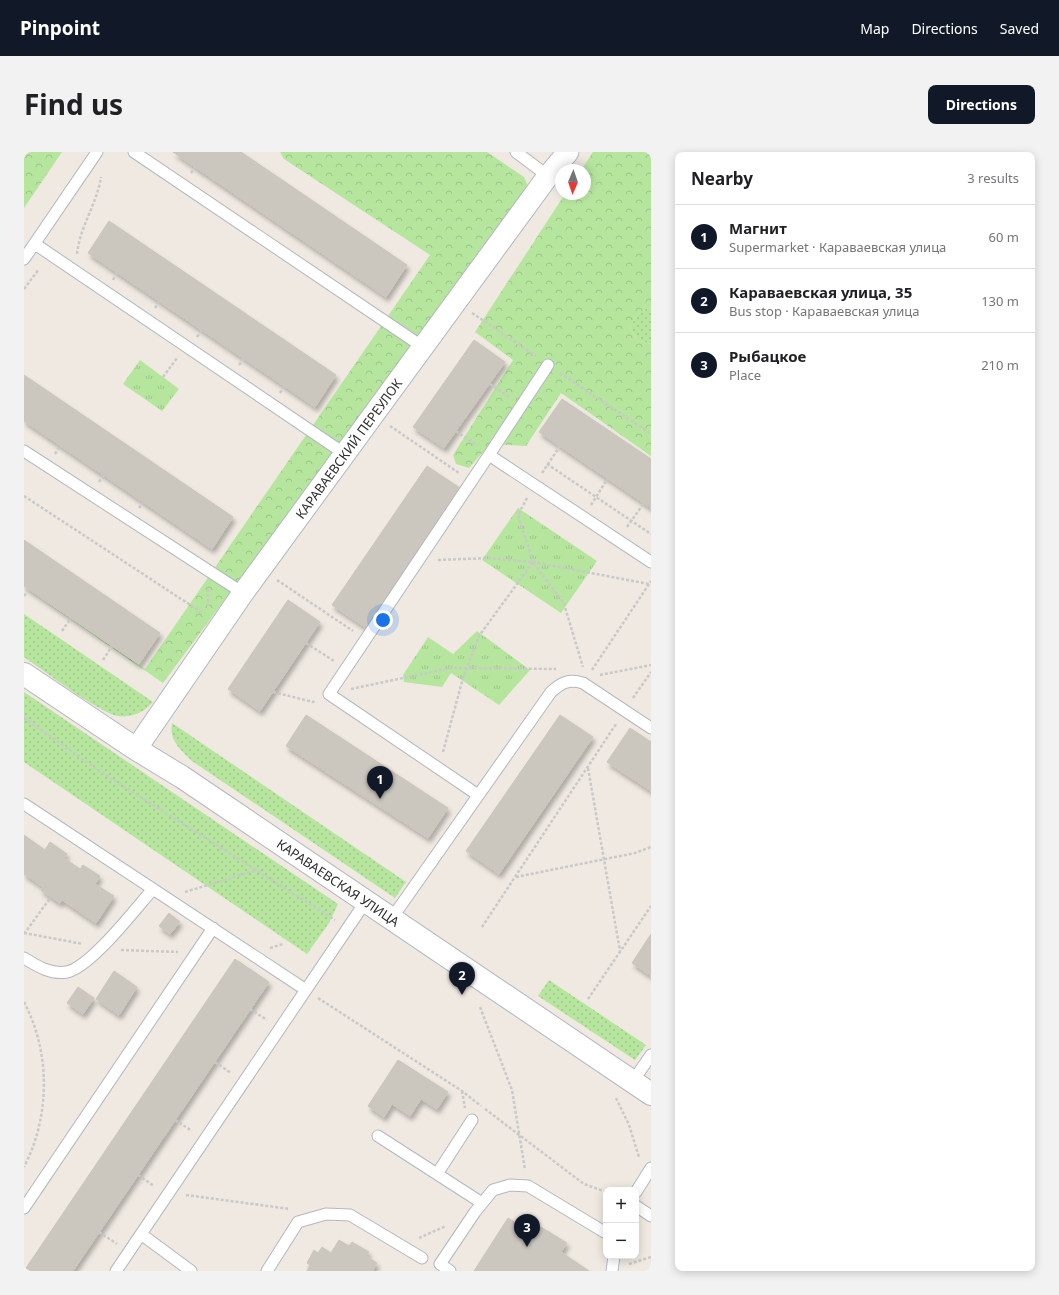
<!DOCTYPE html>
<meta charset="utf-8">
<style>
:root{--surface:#fff;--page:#f2f2f2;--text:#202124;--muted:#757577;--line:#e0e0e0;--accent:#111827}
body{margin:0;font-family:"Noto Sans",sans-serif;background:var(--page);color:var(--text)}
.controls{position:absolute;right:12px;bottom:12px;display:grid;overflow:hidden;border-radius:8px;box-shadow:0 2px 10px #0003}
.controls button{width:36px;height:36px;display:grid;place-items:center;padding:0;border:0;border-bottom:1px solid var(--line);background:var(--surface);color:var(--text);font:20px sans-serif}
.compass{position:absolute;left:531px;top:12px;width:36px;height:36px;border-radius:50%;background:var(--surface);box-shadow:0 2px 10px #0003;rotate:182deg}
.you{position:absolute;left:359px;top:468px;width:14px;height:14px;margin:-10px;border:3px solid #fff;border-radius:50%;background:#1a73e8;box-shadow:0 0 0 6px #1a73e833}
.badge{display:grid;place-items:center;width:26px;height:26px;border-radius:50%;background:var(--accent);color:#fff;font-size:13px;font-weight:700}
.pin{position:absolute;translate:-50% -33px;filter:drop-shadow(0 1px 2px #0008)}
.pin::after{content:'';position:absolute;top:21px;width:14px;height:12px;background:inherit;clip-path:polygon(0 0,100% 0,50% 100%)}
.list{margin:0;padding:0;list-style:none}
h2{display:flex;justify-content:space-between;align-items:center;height:52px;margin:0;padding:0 16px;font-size:17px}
h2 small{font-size:13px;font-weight:400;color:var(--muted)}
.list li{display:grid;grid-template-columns:26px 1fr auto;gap:12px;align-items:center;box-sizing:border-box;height:64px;padding:0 16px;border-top:1px solid var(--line)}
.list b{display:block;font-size:15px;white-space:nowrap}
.list p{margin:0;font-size:13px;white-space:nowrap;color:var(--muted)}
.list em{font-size:13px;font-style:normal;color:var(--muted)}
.map{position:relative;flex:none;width:627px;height:1119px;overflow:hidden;border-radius:8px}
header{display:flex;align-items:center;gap:24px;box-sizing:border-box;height:56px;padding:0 20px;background:var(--accent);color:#fff}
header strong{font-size:19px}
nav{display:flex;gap:22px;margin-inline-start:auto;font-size:14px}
.intro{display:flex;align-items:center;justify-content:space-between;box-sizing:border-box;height:96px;padding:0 24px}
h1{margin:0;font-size:28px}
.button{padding:10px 18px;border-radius:8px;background:var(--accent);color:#fff;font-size:14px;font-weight:700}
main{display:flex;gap:24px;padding:0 24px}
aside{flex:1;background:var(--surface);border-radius:8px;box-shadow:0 2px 10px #0003}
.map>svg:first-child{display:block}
</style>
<header>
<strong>Pinpoint</strong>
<nav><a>Map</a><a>Directions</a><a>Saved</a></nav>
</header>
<div class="intro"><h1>Find us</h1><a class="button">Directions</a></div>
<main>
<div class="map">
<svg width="627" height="1119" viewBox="0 0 627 1119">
<defs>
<pattern id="grass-dots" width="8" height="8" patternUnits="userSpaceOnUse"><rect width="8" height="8" fill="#b6e59e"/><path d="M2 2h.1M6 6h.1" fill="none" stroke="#9dc588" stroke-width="1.8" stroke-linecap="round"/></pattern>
<pattern id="forest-crowns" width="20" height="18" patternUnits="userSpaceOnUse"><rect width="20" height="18" fill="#b6e59e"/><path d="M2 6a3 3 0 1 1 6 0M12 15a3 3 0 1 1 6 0" fill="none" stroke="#9dc588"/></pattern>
<pattern id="park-tufts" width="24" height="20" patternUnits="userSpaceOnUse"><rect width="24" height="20" fill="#b6e59e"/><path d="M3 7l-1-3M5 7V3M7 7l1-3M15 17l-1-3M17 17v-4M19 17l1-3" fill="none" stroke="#9dc588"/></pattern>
<filter id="shadow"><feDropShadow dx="2.5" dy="4.5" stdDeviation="2" flood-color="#0004"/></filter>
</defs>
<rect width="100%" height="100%" fill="#efe9e1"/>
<path fill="url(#grass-dots)" d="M627,155v37l-14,-4 -7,-12c5,-11 8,-17 21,-21z
M0,462l129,88c-9,10 -21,16 -35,14 -19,-3 -75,-46 -94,-59z
M0,540l314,212 -9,19 -22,31 -283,-192z
M148,571l234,159 -11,16 -203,-137c-12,-12 -23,-20 -20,-38z
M525,828l97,65 -11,15 -97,-64z"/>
<path fill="url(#forest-crowns)" d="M0,0h38l-38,56z
M256,0h207l37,25 4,9 -4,10 -361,487 -139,-96 121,82 285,-414 -146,-96z
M569,0h58v155c-13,4 -16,10 -21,21l7,12 14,4v112l-90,-63 -35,53 -36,-2 -21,24 -13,-4 -3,-9 60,-95 -38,-28 90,-138h20v-24h-4z"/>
<path fill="url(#park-tufts)" d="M116,208l39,29 -17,22 -39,-27z
M494,356l79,53 -36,52 -79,-53z
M453,479l53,39 -31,35 -48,-32 -9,14 -38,-5 -1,-7 25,-38 25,17z"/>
<path fill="#cbc7bf" stroke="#cbc5ba" filter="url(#shadow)" d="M149,0h68l166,113 -21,32z
M85,69l227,154 -21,32 -227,-154z
M450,188l31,22 -61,86 -31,-21z
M0,223l209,142 -21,32 -188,-128z
M538,247l89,60v49l-112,-76z
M403,314l33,22 -95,139 -33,-22z
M0,388l136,93 -21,31 -115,-78z
M264,448l32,22 -60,89 -32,-22z
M282,563l142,93 -20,30 -142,-92z
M536,563l33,22 -94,137 -33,-23z
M606,576l21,14v49l-44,-29z
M0,683l21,15 5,-8 17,12 -3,4 16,11 3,-4 17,11 -5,8 19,12 -18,27 -34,-23 -2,3 -9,-6 -10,-7 2,-3 -19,-13z
M145,761l11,9 -10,12 -11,-8z
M627,782v42l-19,-13z
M211,807l34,23 -196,289h-49z
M90,819l23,16 -18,28 -23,-16z
M54,835l16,11 -11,16 -16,-11z
M374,908l50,32 -11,17 -16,-10 -11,17 -18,-12 -8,13 -16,-11z
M484,1066l28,18 5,-9 26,16 -6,9 28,19h-115z
M315,1088l10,6 3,-4 17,10 -3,4 11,7 -4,7 1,1h-67l3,-6 -3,-2 7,-13 4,3 4,-6 9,6z"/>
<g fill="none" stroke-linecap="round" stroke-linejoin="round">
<defs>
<path id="service" d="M110,0l289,195
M492,0l32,24
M11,92l310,210
M0,107l73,-107
M0,299l219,142
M465,303l59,-90
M454,643l-149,-101 160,-239 162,107
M0,652l282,186
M368,766l159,-226c11,-10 18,-13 32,-9l68,45
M0,806c13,8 27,17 43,14 24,-5 69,-64 86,-83
M609,929l18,-26
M354,984l104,67
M413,1022l35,-54
M612,1040l15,-24
M612,1054l15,10
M0,1056l189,-280
M117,1082l50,37
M92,1119l250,-370
M243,1119l31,-49 28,-8 24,1 72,43
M426,1119l-10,-7 35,-52 18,-22 17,-5 18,1 78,47
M588,1119l2,-15"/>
<g id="minor">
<path id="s1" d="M112,597l107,-156 305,-417 20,-24"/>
</g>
<g id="tertiary">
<path id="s2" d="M0,522l112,75 46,28 469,317"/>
</g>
</defs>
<use href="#service" stroke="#b4b7c1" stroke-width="13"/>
<use href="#minor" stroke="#b4b7c1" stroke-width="23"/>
<use href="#tertiary" stroke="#b4b7c1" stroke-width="24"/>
<path stroke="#c9c9c9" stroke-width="2.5" stroke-dasharray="3 2" stroke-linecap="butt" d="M167,21l4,-6
M53,102c3,-28 20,-50 24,-77
M89,128l4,-7
M0,137l15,-20
M131,156l4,-6
M448,161l64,43
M173,185l5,-7
M215,213l5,-6
M536,221l91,61
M139,225l14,-19
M466,232l19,13
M256,241l4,-6
M366,274l69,47
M432,279l21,15
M31,302l5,-8
M523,312l104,70
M518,321l18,-27
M75,330l5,-7
M0,344l180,118
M503,346l-9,17 15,47 31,42 19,63
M567,353l17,-27
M115,356l4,-5
M603,375l17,-24
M414,408l51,-2 44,4 116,22
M253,428l76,51
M184,437v17
M0,444l5,-6
M38,479l9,-13
M282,491l28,18
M79,508l9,-14
M568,518l59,-89
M576,523l51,-10
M327,537l99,-21 106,1
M249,540l40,10 3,-2
M609,546l18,-26
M0,566l77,54 234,148
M419,600l20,-74 16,-42 54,-74
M564,616l32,183
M492,725l119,-24 16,-6
M161,740l72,-22
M458,775l134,-203
M0,781l59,11
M0,782l27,-37
M246,796l13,-4
M97,798l57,2
M294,846l144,93 19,15
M564,847l63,-93
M0,850c27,51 26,115 0,165
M456,855l32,83 13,80
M226,857l17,11
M191,910l16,11
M438,939l3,17
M592,946l13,27 10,32
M461,957l99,75 22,8
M151,968l17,11
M114,1023l16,11
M162,1043l104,14
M75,1080l18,12
M395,1086l27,-12
M605,1112l22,-7"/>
<use href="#service" stroke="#fff" stroke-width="11"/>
<use href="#minor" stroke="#fff" stroke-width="21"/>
<use href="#tertiary" stroke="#fff" stroke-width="22"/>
</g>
<g text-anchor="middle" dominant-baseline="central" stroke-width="3" stroke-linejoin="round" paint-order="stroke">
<g font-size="13" fill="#2e2e2e" stroke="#fff">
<text stroke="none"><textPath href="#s1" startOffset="368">КАРАВАЕВСКИЙ ПЕРЕУЛОК</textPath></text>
<text stroke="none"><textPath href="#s2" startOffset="377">КАРАВАЕВСКАЯ УЛИЦА</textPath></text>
</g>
</g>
</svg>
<div class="controls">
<button>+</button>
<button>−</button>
</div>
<svg class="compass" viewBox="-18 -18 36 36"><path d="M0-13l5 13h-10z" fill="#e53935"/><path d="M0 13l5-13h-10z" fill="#757577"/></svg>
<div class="you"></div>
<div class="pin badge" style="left:356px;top:647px">1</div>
<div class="pin badge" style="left:438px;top:843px">2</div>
<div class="pin badge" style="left:503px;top:1095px">3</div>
</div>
<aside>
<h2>Nearby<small>3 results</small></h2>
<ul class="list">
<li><span class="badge">1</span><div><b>Магнит</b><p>Supermarket · Караваевская улица</p></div><em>60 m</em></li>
<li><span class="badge">2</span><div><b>Караваевская улица, 35</b><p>Bus stop · Караваевская улица</p></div><em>130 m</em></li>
<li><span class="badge">3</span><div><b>Рыбацкое</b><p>Place</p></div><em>210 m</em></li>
</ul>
</aside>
</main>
